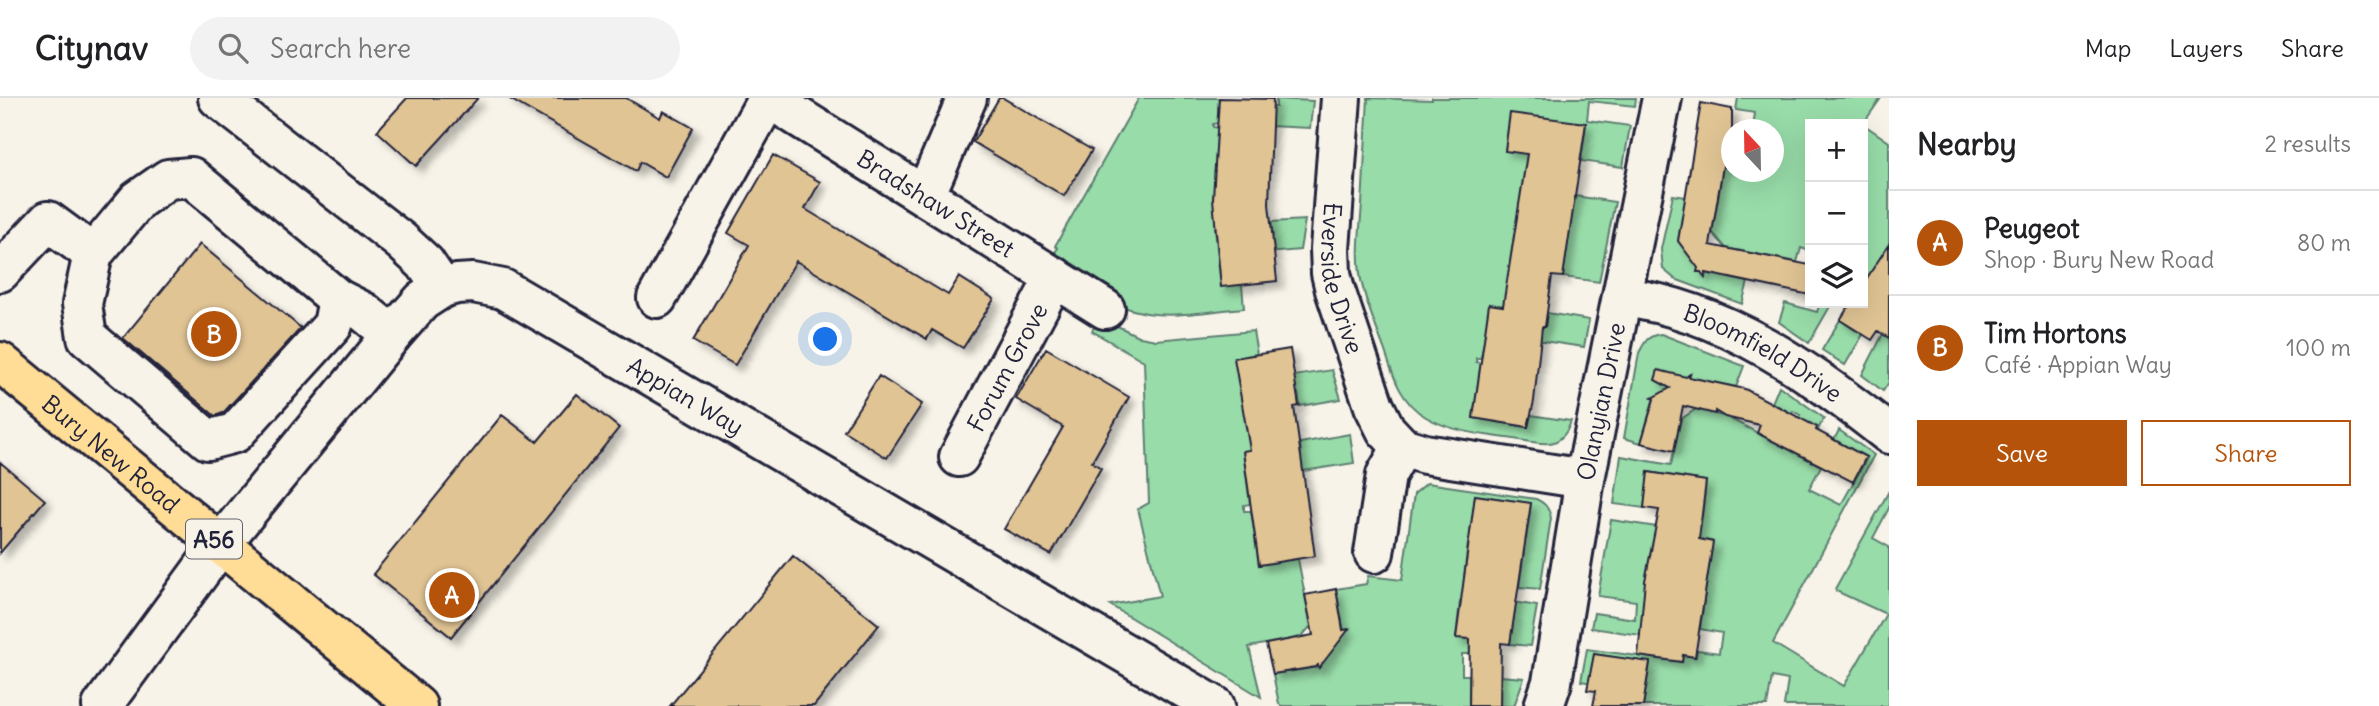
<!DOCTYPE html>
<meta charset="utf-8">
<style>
:root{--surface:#fff;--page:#f2f2f2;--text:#202124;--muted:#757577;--line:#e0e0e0;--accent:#b45309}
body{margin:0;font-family:Delius,sans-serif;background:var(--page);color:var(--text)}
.controls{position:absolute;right:21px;top:21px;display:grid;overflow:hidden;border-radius:0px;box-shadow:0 7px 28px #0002}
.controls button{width:63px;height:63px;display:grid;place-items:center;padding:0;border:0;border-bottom:2px solid var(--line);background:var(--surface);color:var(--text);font:35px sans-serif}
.compass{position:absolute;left:1721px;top:21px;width:63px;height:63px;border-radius:50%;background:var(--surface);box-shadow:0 7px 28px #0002;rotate:338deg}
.you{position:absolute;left:826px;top:242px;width:24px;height:24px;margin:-18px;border:5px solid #fff;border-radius:50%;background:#1a73e8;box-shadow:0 0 0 10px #1a73e833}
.badge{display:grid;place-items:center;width:46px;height:46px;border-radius:50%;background:var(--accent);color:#fff;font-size:23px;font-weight:700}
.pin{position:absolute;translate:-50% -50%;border:4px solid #fff;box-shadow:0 2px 7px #0006}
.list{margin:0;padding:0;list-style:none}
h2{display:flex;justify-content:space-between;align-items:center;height:91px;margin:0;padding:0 28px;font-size:30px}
h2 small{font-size:23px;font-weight:400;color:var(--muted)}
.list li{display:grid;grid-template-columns:46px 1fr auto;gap:21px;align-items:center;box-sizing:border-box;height:105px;padding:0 28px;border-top:2px solid var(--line)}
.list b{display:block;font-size:26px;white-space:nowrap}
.list p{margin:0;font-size:23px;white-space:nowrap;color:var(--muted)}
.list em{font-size:23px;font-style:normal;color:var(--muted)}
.actions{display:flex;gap:14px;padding:21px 28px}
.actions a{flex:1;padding:16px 0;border:2px solid var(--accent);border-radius:0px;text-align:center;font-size:24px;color:var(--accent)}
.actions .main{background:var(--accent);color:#fff}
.icon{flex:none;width:38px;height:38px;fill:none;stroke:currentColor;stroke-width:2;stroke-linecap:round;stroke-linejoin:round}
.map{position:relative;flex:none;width:1889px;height:608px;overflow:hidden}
header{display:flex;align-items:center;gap:42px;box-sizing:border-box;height:98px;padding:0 35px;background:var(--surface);border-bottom:2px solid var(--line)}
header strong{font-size:33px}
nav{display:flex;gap:38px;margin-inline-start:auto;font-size:24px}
.search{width:490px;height:63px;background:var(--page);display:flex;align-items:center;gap:18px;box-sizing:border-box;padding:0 24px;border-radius:38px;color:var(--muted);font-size:26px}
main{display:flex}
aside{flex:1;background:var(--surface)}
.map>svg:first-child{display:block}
</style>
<header>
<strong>Citynav</strong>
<div class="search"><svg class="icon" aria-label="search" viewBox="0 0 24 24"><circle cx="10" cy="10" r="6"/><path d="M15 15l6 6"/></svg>Search here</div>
<nav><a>Map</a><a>Layers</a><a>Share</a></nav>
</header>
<main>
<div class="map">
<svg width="1889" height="608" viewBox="0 0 1889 608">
<defs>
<filter id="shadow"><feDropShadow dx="6" dy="6" stdDeviation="3.5" flood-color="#0004"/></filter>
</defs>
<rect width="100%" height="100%" fill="#f7f3e8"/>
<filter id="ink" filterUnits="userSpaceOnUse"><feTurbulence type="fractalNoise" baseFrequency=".0143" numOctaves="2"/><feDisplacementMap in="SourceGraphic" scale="14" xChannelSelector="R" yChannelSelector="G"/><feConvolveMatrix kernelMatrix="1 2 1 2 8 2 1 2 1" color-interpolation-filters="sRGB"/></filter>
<g filter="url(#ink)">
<path fill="#98dca9" stroke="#5d7f72" stroke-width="2" fill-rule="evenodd" d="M1139,0h80l-1,25 -5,1v3l5,1 -4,53 26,44 -25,3 6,58 21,-1 2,23c-38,3 -82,14 -120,-1 -26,-11 -49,-35 -71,-52l5,-7 -3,-2z
M1368,0l64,2v-2h204l-1,8 -46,-5 -2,19 43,6 -7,41 -42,-6 5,-37 -76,-10 -5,37 42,5 28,40 40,6 -16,80 -36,-5 4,-34 -53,-8 -5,36 18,2 -41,59 -5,26h-5v4l5,1 -8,55 55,9 2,-12 41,6c-10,31 -31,22 -57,18 -28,-4 -63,-7 -88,-22 -25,-14 -33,-41 -41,-66 -8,-22 -22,-54 -25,-77 -3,-22 0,-46 2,-69 2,-36 4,-71 6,-107z
M1738,0h143l-18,26h-53v127l-9,-3 -4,14 -71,-14 -14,-16 8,-45 1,-21 10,2v4h42v-42l-20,-1 2,-16 -19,-3z
M1276,1l37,2 -3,27 -42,-2 2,-19h6z
M1863,26l26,18v138l-16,-10 -10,14z
M1673,97l13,2 -8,44 24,31 46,10 -6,22 -67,-25 -12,-10 -2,-20z
M1305,122l-5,30 -33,3 -1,-15 7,-2 -2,-14z
M1785,205l32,9 3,-9h12l-23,40 -30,-21z
M1547,215l42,7 -5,27 -48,-7z
M1099,219l41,20 16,3 97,-9 4,23 -23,4 36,89 -27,4 7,53 -6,1v6h7l8,53 39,-5 13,67 -10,11 -52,10 12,50 -151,-92 50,-9 -22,-87 11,-6 -5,-142 -52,-30z
M1840,222l15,10 5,-9 8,5 -23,39 -23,-15z
M1661,236l83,32 -8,21 -48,-10 -35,23 -12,43 -17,-5 15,-85c6,-12 8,-17 22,-19z
M1883,236l6,4v44l-6,9 -21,-16z
M1332,272l9,29 -41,7 -2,-13 -8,1 -3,-17z
M1779,288l45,32 -20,39 17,9 -12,23 32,16 26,-47 -33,-18 5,-10 35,25 -101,188 71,43 42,-72 -50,-23 -1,-2 54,-98v17l-16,30 16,9v159h-105l4,-26 -16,-3 -5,29h-124l7,-43 -56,-9 -2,15 6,15 -17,-3 6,-32 95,13 1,-7 13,2 1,-7 22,3 3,-20 -22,-4 12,-88 -37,-5 -35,99 -49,-7 3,-15 41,6 1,-18 -38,-5 13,-76 65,10 26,-14 4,-35 -57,-9 -5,36 -30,-4 7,-48 50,9 10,-46 15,-10 31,8 73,38v-40l-7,-4 -2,2 -19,-10z
M1350,336l4,29 -57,9 -3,-14 7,-2 -1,-13z
M1427,385l109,16c9,4 13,9 15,19l-11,71 -21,-2 5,-36 -56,-8 -4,34 15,19 58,10 -7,40 -20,-2 5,-35 -55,-8 -4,36 22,3 -1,14h-15v21h7v31h-187l-3,-2 -6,-30 43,-7 28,-35 -8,-43 30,-5 2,-8 34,4 12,-86zM1475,397l56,8 -5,36 -55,-8z
M1500,578l24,2 -10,28h-14z"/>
<path fill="#e0c494" stroke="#22223b" stroke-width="2" filter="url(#shadow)" d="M407,0h71l-62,68 -39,-35z
M508,0h118l34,20 3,-7 30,17 -27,49 -26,-15 -4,9z
M999,0h4l89,52 -28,46 -91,-54z
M1219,0l54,1 -4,105 8,77 -56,6 -8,-88z
M1701,5l31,6v59l-9,-2 -13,79 100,20v30l-104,-22 -1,5 -4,-6h-4l1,-4 -20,-27z
M1510,15l76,10 -23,154 -11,-1 -7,51h-3l-8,74 -6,26 -55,-9 16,-114 14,2 24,-152 -22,-3z
M773,57l47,27 -15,27 143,86 11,-18 35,22 -31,49 -31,-18 -5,9 -131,-78 -61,104 -42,-24 56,-96 -21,-12z
M200,146l101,84 -78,85 -8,3 -92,-78z
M1889,146v94l-11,-7 -6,9 -32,-20 11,-17h12v-19z
M1046,250l83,49 -37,65 9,6 -50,87 -47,-26 59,-102 -47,-28z
M1290,251l9,57 -5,1 21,149 -56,9 -16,-114 7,-1 -16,-92z
M1658,272l28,7 4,-3 -1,3 56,12 72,38 -1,3 50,27 -13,25 -96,-49 3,-8 -35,-8 -10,-6v3l-32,-8 -9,45 -33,-8 13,-44 -2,-1 18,-10 -15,-8z
M879,278l43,28 -35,54 -43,-27z
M577,296l42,34 -168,209 -78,-63 129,-159 35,27z
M0,364l45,38 -45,53z
M1648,374l58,9 -7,58 14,3 -18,115 -12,-2 -1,7 -44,-6 7,-75 14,-71 -15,-2z
M1475,397l56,8 -21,141 -9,-1 -1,63h-31l1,-67 -14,-1z
M793,458l86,69 -65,81h-144z
M1336,491l7,41 6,-1 -30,39 -1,-3 -2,2 -43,7 -7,-30 47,-9 -8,-40z
M1594,556l56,8 -7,44h-50l3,-15 -9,-1z"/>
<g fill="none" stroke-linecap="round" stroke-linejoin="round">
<defs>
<g id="minor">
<path d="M218,0l183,143 24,22 17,25"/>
<path id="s1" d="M1341,0l-11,151 1,24 4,17 39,116 12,24 16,17 23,7 160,25"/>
<path d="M191,79l147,122 -5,26 -98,108 -27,7 -121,-103 -5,-33 11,-50 45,-54 30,-21z"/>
<path d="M925,98l42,-98"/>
<path d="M0,174l48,-51 45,33"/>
<path id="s2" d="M1623,199c102,13 188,75 266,137"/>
<path id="s3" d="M657,200l111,-200 337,211"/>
<path d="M338,201l26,13 28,23"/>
<path id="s4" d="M959,359l96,-180"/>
<path d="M1374,455l12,-78 16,-28"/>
<path id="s5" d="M102,608l118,-161 172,-210 30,-34 20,-13 15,-4 16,-1 30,6 712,417"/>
<path id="s6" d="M1544,608l8,-24 33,-203 77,-381"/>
</g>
<g id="highway">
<path id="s7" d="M0,264l417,344"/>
</g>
</defs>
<use href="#minor" stroke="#22223b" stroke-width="44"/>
<use href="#highway" stroke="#22223b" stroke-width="44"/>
<use href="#minor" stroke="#f7f3e8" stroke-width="38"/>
<use href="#highway" stroke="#ffdd96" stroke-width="38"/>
</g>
</g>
<g text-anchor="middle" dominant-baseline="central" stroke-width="7" stroke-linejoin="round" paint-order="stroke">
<rect fill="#f7f3e8" stroke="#62616f" stroke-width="2" x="186" y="421.5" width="56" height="39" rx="5"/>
<g font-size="23" font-weight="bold" fill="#22223b">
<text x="214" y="441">A56</text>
</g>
<g font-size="24" fill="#22223b" stroke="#f7f3e8">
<text stroke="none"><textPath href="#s3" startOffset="427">Bradshaw Street</textPath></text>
<text stroke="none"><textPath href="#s1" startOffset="182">Everside Drive</textPath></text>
<text stroke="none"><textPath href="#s2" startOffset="152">Bloomfield Drive</textPath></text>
<text stroke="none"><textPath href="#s4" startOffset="102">Forum Grove</textPath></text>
<text stroke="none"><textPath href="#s5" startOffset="814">Appian Way</textPath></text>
<text stroke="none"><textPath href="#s6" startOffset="310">Olanyian Drive</textPath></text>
<text stroke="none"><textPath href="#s7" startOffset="144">Bury New Road</textPath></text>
</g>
</g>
</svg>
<div class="controls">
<button>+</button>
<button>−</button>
<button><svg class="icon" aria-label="layers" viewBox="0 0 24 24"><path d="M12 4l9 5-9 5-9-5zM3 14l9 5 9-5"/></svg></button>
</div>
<svg class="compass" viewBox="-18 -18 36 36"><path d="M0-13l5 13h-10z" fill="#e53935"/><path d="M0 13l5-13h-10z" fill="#757577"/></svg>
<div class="you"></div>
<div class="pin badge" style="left:452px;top:497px">A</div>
<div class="pin badge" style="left:214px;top:236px">B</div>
</div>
<aside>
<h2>Nearby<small>2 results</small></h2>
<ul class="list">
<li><span class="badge">A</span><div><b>Peugeot</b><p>Shop · Bury New Road</p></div><em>80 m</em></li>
<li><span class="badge">B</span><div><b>Tim Hortons</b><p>Café · Appian Way</p></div><em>100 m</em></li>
</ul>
<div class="actions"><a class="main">Save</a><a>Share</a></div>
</aside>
</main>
